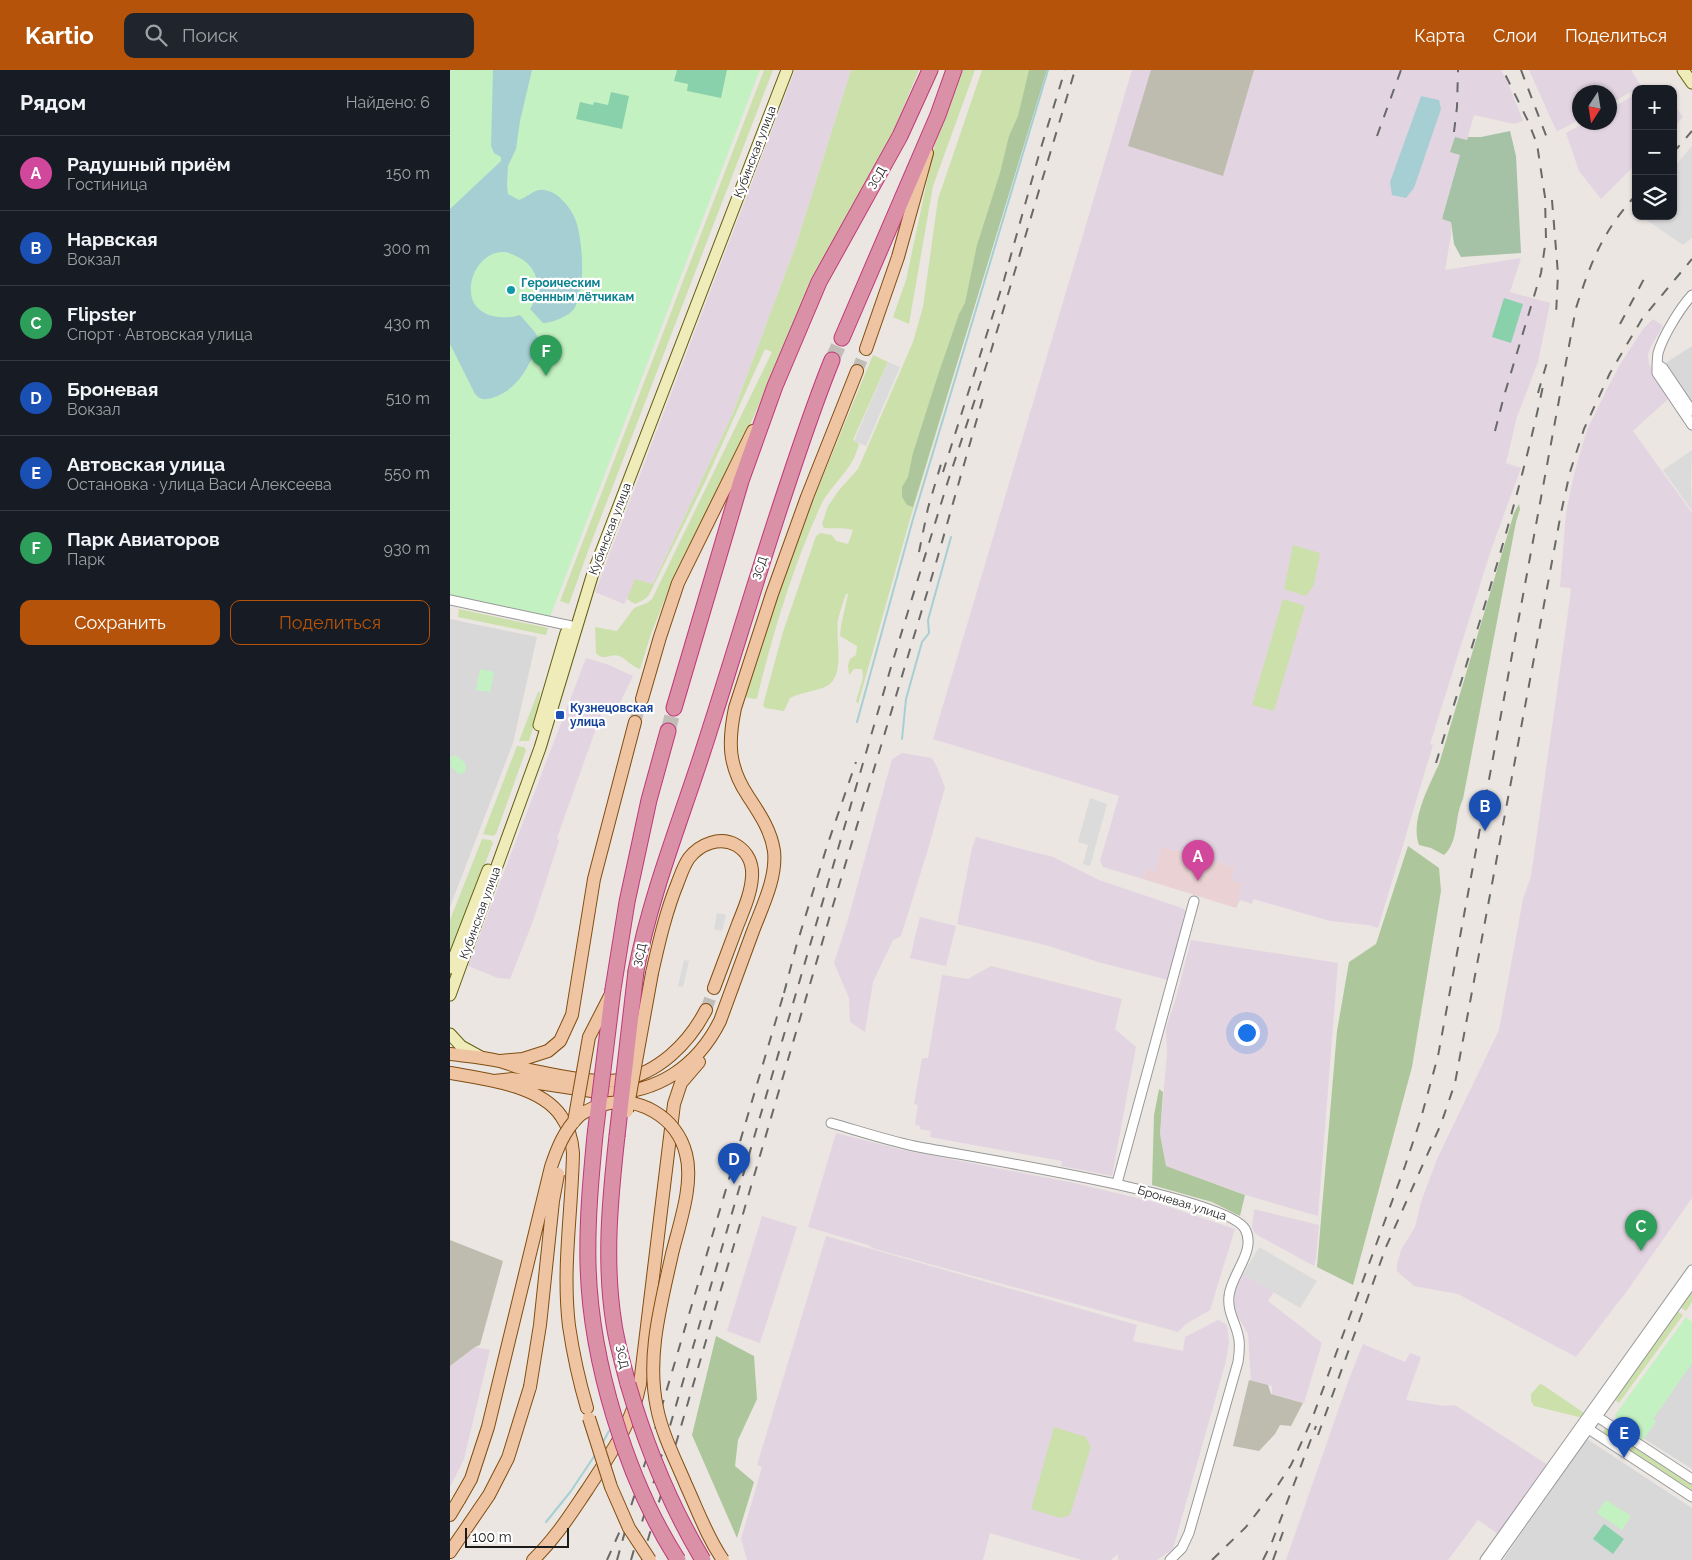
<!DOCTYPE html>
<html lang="ru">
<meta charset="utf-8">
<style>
:root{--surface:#171b24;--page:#20242c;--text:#f1f3f6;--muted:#9ea1a6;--line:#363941;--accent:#b45309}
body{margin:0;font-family:Raleway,sans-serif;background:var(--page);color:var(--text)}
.controls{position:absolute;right:15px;top:15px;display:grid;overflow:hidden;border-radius:10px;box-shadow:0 1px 4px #0004}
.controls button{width:45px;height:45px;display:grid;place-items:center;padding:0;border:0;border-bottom:1px solid var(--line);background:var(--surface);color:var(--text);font:25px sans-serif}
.compass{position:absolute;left:1122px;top:15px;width:45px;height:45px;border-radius:50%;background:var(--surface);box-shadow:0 1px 4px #0004;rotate:192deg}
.scale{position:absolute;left:15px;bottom:12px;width:104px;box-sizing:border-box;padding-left:5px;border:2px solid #1b1b1b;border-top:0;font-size:14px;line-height:18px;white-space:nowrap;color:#1b1b1b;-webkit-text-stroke:4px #fff;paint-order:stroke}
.you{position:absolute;left:796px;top:962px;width:18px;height:18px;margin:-12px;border:4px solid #fff;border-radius:50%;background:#1a73e8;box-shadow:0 0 0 8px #1a73e833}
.badge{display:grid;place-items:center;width:32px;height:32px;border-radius:50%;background:var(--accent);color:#fff;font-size:16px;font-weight:700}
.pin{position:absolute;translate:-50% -41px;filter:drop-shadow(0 1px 2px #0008)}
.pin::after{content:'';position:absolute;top:26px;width:18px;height:15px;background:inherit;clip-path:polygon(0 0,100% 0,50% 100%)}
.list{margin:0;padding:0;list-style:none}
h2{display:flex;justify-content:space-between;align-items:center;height:65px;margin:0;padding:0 20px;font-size:21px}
h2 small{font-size:16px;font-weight:400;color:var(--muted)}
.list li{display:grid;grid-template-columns:32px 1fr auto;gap:15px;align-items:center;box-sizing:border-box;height:75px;padding:0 20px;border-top:1px solid var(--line)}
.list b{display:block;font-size:19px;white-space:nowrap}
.list p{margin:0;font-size:16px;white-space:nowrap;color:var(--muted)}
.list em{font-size:16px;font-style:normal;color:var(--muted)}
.actions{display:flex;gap:10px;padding:15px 20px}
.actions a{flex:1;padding:11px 0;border:1px solid var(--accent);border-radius:10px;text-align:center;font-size:18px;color:var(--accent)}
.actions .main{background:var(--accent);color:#fff}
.icon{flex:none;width:28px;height:28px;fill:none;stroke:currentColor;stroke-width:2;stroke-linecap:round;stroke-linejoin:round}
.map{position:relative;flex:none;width:1242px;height:1490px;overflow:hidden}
header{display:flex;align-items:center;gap:30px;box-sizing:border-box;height:70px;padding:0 25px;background:var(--accent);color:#fff}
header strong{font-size:24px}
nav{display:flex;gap:28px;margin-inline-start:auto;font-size:18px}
.search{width:350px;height:45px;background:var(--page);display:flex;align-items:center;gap:12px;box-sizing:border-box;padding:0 18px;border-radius:10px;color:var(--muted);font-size:19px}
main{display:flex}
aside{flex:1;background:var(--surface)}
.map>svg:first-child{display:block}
</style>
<header>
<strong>Kartio</strong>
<div class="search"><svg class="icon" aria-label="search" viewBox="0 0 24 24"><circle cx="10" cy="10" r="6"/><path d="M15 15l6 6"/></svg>Поиск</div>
<nav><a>Карта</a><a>Слои</a><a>Поделиться</a></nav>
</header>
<main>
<aside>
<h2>Рядом<small>Найдено: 6</small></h2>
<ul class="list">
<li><span class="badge" style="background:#d1479c">A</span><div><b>Радушный приём</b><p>Гостиница</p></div><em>150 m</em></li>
<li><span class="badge" style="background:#1a4fb4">B</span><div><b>Нарвская</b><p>Вокзал</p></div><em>300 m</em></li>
<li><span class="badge" style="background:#2e9e5b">C</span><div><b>Flipster</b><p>Спорт · Автовская улица</p></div><em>430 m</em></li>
<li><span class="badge" style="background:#1a4fb4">D</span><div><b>Броневая</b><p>Вокзал</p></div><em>510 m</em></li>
<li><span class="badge" style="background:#1a4fb4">E</span><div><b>Автовская улица</b><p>Остановка · улица Васи Алексеева</p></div><em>550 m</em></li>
<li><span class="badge" style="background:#2e9e5b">F</span><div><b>Парк Авиаторов</b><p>Парк</p></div><em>930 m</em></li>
</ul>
<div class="actions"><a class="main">Сохранить</a><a>Поделиться</a></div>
</aside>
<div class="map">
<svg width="1242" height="1490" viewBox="0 0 1242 1490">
<rect width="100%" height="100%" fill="#ebe6e1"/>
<path fill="#d9d8d8" d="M1242,276v60l-28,-42z
M0,549l87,18 -24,106 -63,164z
M1242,1287v112l-54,-34z
M1137,1369l105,69v52h-189z"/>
<path fill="#ead2d4" d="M712,776l73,21 7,17 -2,16 -4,8 -93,-29 3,-10 9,2z"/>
<path fill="#e3d4e2" d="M345,0h56l-55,175 -63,168 -80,171 -24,11 -5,9 -29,-12z
M682,0h369l7,13 15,38 -9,3 -40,-9 -7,25 -13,-3 6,18 -18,64 9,3v13l-6,35 76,-12 -11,34 40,11 -12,59 -21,55 -11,46 15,5 -30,82 -61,194 3,1 -55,183 -10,-3 -38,-4 -77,-22 -1,5 -12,-4 -3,2 5,-18 -11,-4 4,-13 -73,-20 -7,25 -9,-3 -3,10 -40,-12 -3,-6 19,-65 -186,-57z
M1079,0h102l10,16 -31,18v-12h-30l-1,28 -21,11 -2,-1z
M1186,24v70l-35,35 -22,-28 -13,-38 18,-10 26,-1v-13z
M1223,33l10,14 -10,10z
M1203,249l10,7 -12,20 -3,9 1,9 19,35 -35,32 59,82v685l-65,93 -51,66 -118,-63 -44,-8 -17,-15v-6l4,-15 14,-23 6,-25 16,-43 62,-129 24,-131 8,-23 36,-256 4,-32 -11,-1 6,-74 8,-39 13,-44 20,-41 14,-26 22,-34z
M136,588l23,7 24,11 -15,31 -15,2 -46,129 2,3 -26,80 -23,58 -12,-1 -30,-12z
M452,683l30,5 5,9 8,20 -16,59 -28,90 -8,4 -20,42 -8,50 -15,-10 -1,-24 -15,-35 13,-40 45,-164z
M526,767l77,20 46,23 83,28 4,3 -18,69 -70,-18 -49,-16 -92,-22 15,-76z
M470,847l36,9 -10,40 -36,-8z
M741,870l147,23 -20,253 -66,-19 -86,-31 -6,-32 7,-81 -1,-25 10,-30z
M541,896l131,33 -7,30 21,18 -24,129 -51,-10 1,-5 -132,-24 1,-6 -11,-2v-3l-5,-1 3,-20 -4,-1 8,-46h6l14,-83 26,4z
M386,1063l67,17 171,33 80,19 81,27 -25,81 -24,14 -8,8 -303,-83 -7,-4 -60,-18z
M804,1139l65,16 -3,33 -2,8 -55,-30 -5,-4 -2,-5z
M312,1146l35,11 -37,116 -33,-12z
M376,1166l311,89 -4,16 50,10 2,-14 33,-17 9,5 2,17 -3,19 -53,188 -16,11h-39v-6l-7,6h-29l-92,-27 -7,27h-236l-6,-21 21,-72 -5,-2z
M793,1204l31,18 -6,9 54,42 -18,60 -32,-9v-8l-21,-5 -3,-47 -10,-17 -4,-12 1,-13z
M913,1274l42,18 5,-9 11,4 -15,43 39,6 10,-1 93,60 -50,69 -20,-14 -30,40h-162l63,-181z
M25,1277l15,3 -26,109 -14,28v-121z"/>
<path fill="#bebcae" d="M701,0h103l-31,106 -95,-30z
M0,1170l53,21 -23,84 -5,2 -25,19z
M799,1310l19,5 3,9 32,9 -12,23 -11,-1 -5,9 -16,17 -26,-5z"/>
<path fill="#cce0ac" d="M314,0h9l-182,473 -22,61 -9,-3z
M401,0h68l-27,64 -103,202 -46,105 -70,138 -22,55 -11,35c-8,-2 -13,-10 -21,-13 -9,-3 -15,6 -23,-3l-1,-26 22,4 17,-23 13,-5 5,-4 120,-247 -7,-3 -60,133 -56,113 -4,4 -10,5 -8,-5 8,-20 18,5 80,-171 63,-168z
M512,0h13l-42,116 -24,138 -16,-7 13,-37 30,-141z
M532,0h64l-136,449 -52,185 -2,-3 7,-23 -1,-9h-8l-5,6 -1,-10 2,-6 6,-4 1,-9 -17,-10 1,-10 7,-32h-2c-3,8 -6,17 -8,26 -3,19 8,55 -11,66 -12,6 -26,6 -37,12l-6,13 -19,-3 -2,-3 20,-73 33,-96 4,-3 12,2 4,6 12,3 5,-14c-11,-3 -19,-1 -29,-2l-2,-4 6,-18 11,-16 19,-21 55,-127 10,-35 15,-108z
M423,285l15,7 -35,78 6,4c-2,7 -5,15 -9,21 -9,14 -22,25 -29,40 -28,61 -48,128 -64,193l-2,1 -11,-2 39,-120 35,-89z
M843,475l27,8 -6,32 -8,11 -22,-7z
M833,529l22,7 -31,105 -22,-6z
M9,539l89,19 -2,7 -88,-18z
M88,622h2l-3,22 -8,27h-10z
M67,676l7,1 2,3 -30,84 -3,2 -10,-2z
M32,769l9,1 2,3 -43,112v-35z
M1242,1220v12l-6,9 -6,-4z
M1227,1241l6,4 -64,88 -5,-4z
M1090,1314l3,1 41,28 -1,5 -49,-12 -3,-5v-7z
M604,1357l32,10 5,10 -21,68 -10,3 -29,-9z
M1155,1358l87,57v7l-90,-59z"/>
<path fill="#adc69b" d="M579,0h18l-134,437 -6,-2 -5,-8v-10l6,-10 5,-24 25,-78 21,-61 6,-11 12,-58 23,-72 9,-37 9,-20z
M1069,434l1,5 -4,13 -53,277c-9,18 -4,43 -19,56l-13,-7 -12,-3c-9,-24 10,-59 20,-81l75,-251z
M958,776l31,22 2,23 -29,176 -59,218 -36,-18 20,-236 12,-69 27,-18z
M709,1019l4,3 -3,42 6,32 79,29 -5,21 -28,-14 -60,-17 2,-70z
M266,1266l38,20 3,43 -19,41 -3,26 19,16 -17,56 -45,-103z"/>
<path fill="#a5c1a6" d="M1060,61l6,25 5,97 -60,4 -7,-13 -3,-22 -9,-3 18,-64 -10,-3 5,-15 12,3 1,-3h13z"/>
<path fill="#c4f1c2" d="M0,0h310l-210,547 -100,-21z
M30,599l14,3 -4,20 -14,-2z
M5,685l9,7 2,4 -1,7 -6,1 -8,-7 -1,-10z
M1236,1247l6,5v41l-39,56 3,3 -13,18 -26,-18 -2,-7z
M1156,1430l25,16 -9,14 -25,-17z"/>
<path fill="#88d1ab" d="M227,0h50l-6,28 -34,-7 1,-7 -14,-3z
M161,22l18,4 -7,33 -46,-10 4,-17 13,3 1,-3 14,3z
M1054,228l19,6 -12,39 -19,-6z
M1154,1454l20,15 -11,15 -20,-15z"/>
<path fill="#dbdbdb" d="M1242,76v92l-9,7 -42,-29h32v-48z
M438,292l12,5 -34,79 -12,-5z
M1242,380l-1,31 1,30 -29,-41z
M640,728l17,6 -17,62 -7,-2 5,-19 -10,-3z
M267,843l9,2 -4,16 -8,-2z
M234,890l5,1 -6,26 -5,-1z
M809,1177l58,34 -17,27 -57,-34z"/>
<path fill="#a6cfd4" d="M43,0h39l-12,51 -4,28 -8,17 -1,19 1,9 11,6c9,-3 16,-12 25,-10 14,1 28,19 32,31 7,21 10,69 -2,88 -5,7 -22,14 -31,14l-13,-14c13,-18 9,-42 -12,-52 -4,-2 -10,-5 -15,-5 -20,0 -34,22 -32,41 2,23 30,28 49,22l14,16 6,9c-10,24 -21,50 -48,58 -7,2 -12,2 -17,-4l-25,-50v-135l51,-48v-4l-7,-4 -3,-7z
M971,26l18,4 2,9 -27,79 -8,10 -14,-3 -2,-13z"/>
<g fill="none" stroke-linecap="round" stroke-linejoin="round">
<path stroke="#a6cfd4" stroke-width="2" d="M407,652l56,-203 135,-449
M452,669l4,-40 16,-57 7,-9 -1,-13 23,-83
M153,1372l6,-11
M96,1452l25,-31 24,-36"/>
<path stroke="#c1bdb9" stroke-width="12" stroke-dasharray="12 6" stroke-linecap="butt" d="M407,301l9,-22
M185,652l7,-23
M256,940l8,-22"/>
<path stroke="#c1bdb9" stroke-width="15" stroke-dasharray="15 8" stroke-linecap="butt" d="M382,290l10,-22
M218,661l6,-23"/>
<defs>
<path id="street" d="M1242,225c-12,13 -29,41 -34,58 -1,7 -1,14 -1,20l35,52
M1207,294l6,4 29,43
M0,530l126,27
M381,1053c28,8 55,17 83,23 49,10 313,50 331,83 12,22 -14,45 -16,67 -2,17 8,28 10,44 1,7 0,15 -1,22l-49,171 -7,15 -12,12
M667,1113l77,-282
M1143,1344l99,65
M1134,1356l108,71
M1035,1490l207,-290
M1045,1490l197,-277"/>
<path id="secondary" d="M1233,0l9,13
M89,655l27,-92
M0,898l38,-98
M0,925l90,-247 53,-175 194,-503
M0,964l11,12 20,11"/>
<path id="primary" d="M416,279l32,-92 29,-104
M192,629l18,-62 18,-54 75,-152
M202,903c7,-31 14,-62 26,-91 3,-8 6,-17 11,-24 11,-14 31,-22 47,-13 12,7 17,19 16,32 -1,16 -8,32 -14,47 -8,21 -16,43 -24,64
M0,984c16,2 33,3 49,7 9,2 17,6 26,8 30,6 65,15 95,11 38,-6 69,-37 86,-70
M50,991l23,-2 25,-8 12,-10 12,-26 22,-136 41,-157
M0,1003c34,6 90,12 111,43 8,11 11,23 12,37 -1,57 -11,115 -4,173 4,27 10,55 18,82
M44,1011l18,-2 93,14c51,1 92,-26 115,-72 11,-30 22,-60 33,-90 9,-24 24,-53 21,-80 -3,-21 -15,-38 -26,-55 -20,-30 -20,-54 -13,-88l37,-114 35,-97 50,-126
M0,1445l9,-15
M0,1482l39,-57 19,-37 22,-71
M83,1490c22,-21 37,-45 54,-70 22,-34 45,-65 53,-106l34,-280 7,-21 18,-21"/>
<path id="highway" d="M392,268l96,-223 16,-45
M224,638l67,-227 34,-95 44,-104 81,-146 30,-66
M186,901c16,-83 49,-161 74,-242 25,-78 48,-156 74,-234 15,-45 30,-91 48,-135
M163,919l14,-87 22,-102 19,-69
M167,1066c-7,63 -13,126 -3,188 3,20 9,40 14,60"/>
</defs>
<use href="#street" stroke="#989898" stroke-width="11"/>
<use href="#secondary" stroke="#626011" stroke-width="13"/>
<use href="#primary" stroke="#804d11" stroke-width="14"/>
<use href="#highway" stroke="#bf3878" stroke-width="17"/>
<use href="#street" stroke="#fff" stroke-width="9"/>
<use href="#secondary" stroke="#f0ecba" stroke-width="11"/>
<use href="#primary" stroke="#efc4a2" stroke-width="12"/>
<use href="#highway" stroke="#da91a8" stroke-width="15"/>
<path stroke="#696969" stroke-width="2" stroke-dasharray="10 10" stroke-linecap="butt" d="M1071,0l26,68
M1004,62l3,-25 1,-37
M927,66l24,-66
M1223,83l19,-22
M1102,130l6,74 -2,41
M1170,254l25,-47
M1088,323l10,-34
M1045,361l9,-35 37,-123 5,-34 -1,-42 -8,-53 -9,-23 -25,-51
M493,402l61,-192 36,-129 25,-81
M469,482l9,-44 13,-44
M986,693c38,-125 80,-249 107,-377
M334,923l12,-46 31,-101 29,-84
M868,1365l68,-188 55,-123 14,-41 106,-570 9,-41 14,-43 26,-56 32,-54 50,-60
M157,1490l24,-54 15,-46 140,-474
M167,1490l9,-32
M181,1490l260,-893 57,-186 43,-130 84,-281
M192,1490l192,-658 102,-339 48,-169
M762,1490l34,-33 30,-39 15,-23 8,-17 13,-29 93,-253 16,-48 17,-62 138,-748c15,-46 26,-76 60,-113
M813,1490l9,-18 44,-116
M823,1490l10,-28"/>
<defs>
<path id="primary-bridge" d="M177,1041l25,-138
M124,1052l15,-85 21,-41
M80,1317l10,-62 13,-124 5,-27
M139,1348l22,69 18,41 21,32
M9,1430l12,-21 17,-52 63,-260c6,-18 13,-36 27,-50 6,-6 15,-9 23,-12 37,-11 76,12 85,49 8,30 -7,71 -14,100 -11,50 -26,103 -15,154 5,26 19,53 29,77 12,26 21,52 37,75"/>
<path id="highway-bridge" d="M163,919c-6,49 -12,97 -18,146 -4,42 -8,85 -7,128 2,96 38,216 90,297
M167,1066l19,-165
M178,1314c18,62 42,121 75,176"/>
</defs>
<use href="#primary-bridge" stroke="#804d11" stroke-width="14" stroke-linecap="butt"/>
<use href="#highway-bridge" stroke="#bf3878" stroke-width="17" stroke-linecap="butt"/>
<use href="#primary-bridge" stroke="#efc4a2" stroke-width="12"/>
<use href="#highway-bridge" stroke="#da91a8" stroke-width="15"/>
</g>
<circle fill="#0f9aa8" stroke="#fff" stroke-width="2" cx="61" cy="220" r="5"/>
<rect fill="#1a4fb4" stroke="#fff" stroke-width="2" x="105" y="640" width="10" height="10" rx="2.5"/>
<g text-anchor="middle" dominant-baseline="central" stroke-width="4.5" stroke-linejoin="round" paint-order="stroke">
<g font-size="12" fill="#1b1b1b" stroke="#fff">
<text transform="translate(305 82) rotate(-69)">Кубинская улица</text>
<text transform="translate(427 108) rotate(-61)">ЗСД</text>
<text transform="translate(160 459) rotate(-69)">Кубинская улица</text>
<text transform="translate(310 498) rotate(-73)">ЗСД</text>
<text transform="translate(30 843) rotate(-70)">Кубинская улица</text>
<text transform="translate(190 885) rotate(-79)">ЗСД</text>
<text transform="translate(732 1133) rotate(17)">Броневая улица</text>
<text transform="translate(172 1287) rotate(77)">ЗСД</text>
</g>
<g font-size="12" font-weight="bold" fill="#0d838f" stroke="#fff" text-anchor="start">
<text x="71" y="213">Героическим<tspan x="71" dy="14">военным лётчикам</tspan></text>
</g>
<g font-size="12" font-weight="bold" fill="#164399" stroke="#fff" text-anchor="start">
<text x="120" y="638">Кузнецовская<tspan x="120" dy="14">улица</tspan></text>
</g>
</g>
</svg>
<div class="controls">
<button>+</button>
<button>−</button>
<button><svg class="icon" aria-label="layers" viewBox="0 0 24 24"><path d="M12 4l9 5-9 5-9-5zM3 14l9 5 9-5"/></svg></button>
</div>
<svg class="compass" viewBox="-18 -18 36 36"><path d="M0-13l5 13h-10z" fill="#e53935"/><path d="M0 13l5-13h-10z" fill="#9ea1a6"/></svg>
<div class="scale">100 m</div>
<div class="you"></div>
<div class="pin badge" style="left:748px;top:811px;background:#d1479c">A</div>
<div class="pin badge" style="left:1035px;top:761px;background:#1a4fb4">B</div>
<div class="pin badge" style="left:1191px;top:1181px;background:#2e9e5b">C</div>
<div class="pin badge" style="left:284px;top:1114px;background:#1a4fb4">D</div>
<div class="pin badge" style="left:1174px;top:1388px;background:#1a4fb4">E</div>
<div class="pin badge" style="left:96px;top:306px;background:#2e9e5b">F</div>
</div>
</main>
